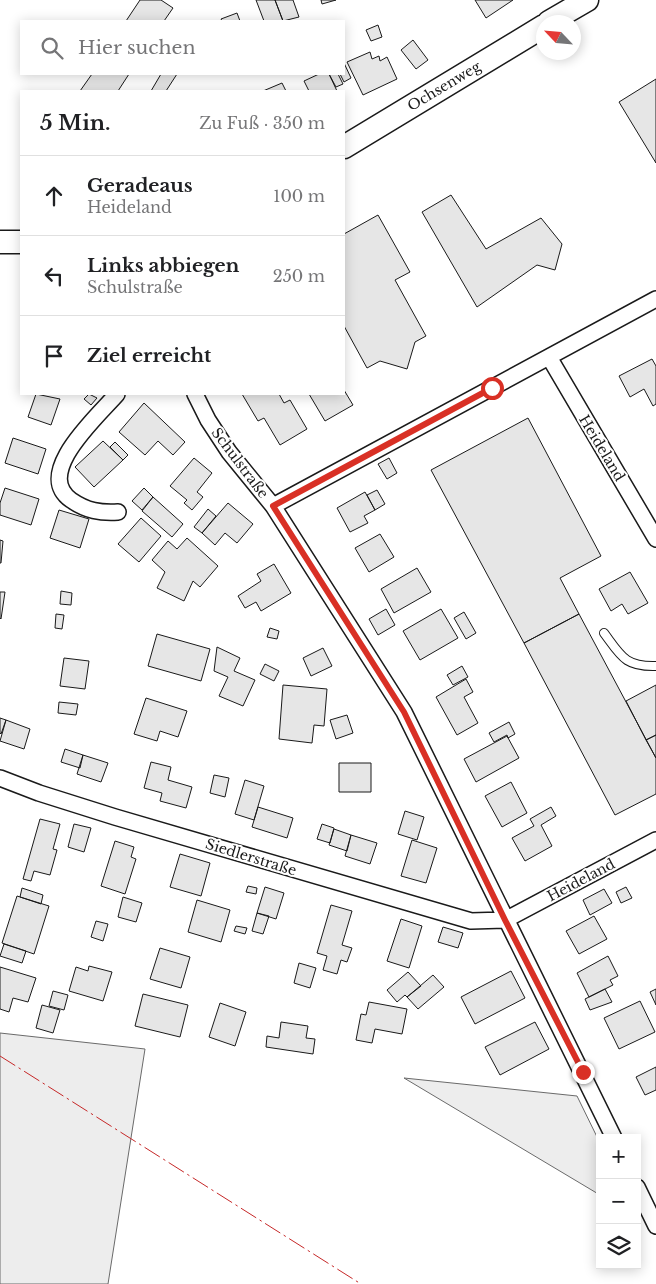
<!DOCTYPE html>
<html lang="de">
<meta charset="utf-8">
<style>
:root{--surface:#fff;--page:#f2f2f2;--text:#202124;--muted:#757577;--line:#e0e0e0}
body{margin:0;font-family:"Libre Baskerville",serif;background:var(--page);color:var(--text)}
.controls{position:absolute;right:15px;bottom:15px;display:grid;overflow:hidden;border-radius:0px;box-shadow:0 2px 12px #0003}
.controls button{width:45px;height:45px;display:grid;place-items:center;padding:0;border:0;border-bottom:1px solid var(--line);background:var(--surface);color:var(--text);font:25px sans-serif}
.compass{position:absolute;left:536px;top:15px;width:45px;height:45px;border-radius:50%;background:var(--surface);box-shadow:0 2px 12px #0003;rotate:296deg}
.stop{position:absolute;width:15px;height:15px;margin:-11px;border:4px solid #d93025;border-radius:50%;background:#fff}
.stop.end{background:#d93025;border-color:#fff;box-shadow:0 1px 5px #0008}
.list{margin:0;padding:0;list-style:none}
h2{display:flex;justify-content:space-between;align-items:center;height:65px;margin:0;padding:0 20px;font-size:21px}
h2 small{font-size:16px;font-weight:400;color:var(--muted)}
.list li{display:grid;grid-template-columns:32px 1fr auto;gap:15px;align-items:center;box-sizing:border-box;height:80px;padding:0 20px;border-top:1px solid var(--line)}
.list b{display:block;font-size:19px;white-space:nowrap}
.list p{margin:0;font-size:16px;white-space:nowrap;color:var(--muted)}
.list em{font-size:16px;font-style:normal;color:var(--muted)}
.icon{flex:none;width:28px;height:28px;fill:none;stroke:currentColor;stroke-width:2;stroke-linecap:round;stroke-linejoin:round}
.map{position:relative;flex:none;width:656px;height:1284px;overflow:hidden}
.search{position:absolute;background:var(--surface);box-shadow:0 2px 12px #0003;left:20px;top:20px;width:325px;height:55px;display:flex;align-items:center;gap:12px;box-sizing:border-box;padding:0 18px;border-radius:0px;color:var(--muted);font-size:19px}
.panel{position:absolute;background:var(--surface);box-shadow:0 2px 12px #0003;left:20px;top:90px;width:325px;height:305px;border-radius:0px}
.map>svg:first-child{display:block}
</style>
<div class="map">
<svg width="656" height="1284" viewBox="0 0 656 1284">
<rect width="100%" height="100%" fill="#fff"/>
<path fill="#ededed" stroke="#6a6a6a" d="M0,1033l145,16 -37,235h-108z
M404,1078l173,18 23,47v52z"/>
<path fill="#e6e6e6" stroke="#1a1a1a" d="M140,0h21l12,8 -9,13h-38z
M256,0h19l8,21h-19z
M275,0h18l6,17 -16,4z
M321,0h15l-14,4z
M475,0h38l-27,18z
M237,13l3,8h-18l-1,-2z
M378,25l4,12 -11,4 -5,-11z
M413,40l15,20 -12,9 -15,-19z
M370,52l2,7 7,-3 1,5 7,-4 10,22 -34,16 -16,-33z
M344,63l7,15 -7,4 -4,-8h4z
M92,74h37l-11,17h-38z
M161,74h16l-11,17h-15z
M319,74h10l8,17h-28l-5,-10z
M329,74h9l5,10 -7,3z
M656,79v84l-37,-61z
M282,83l4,8h-23z
M451,195l35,54 55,-31 21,26 -7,26 -18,-5 -60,42 -55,-95z
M378,215l32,57 -15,8 31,56 -11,6 -8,27 -27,-8 -13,7 -23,-42v-92z
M652,359l4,7v38l-3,2 -9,-17 -14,8 -11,-21z
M344,390l9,15 -28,16 -16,-27h35z
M36,394l24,5 -9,26 -23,-8z
M89,394l8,4 -6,7 -7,-6z
M242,394h37l5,9 6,-3 17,29 -27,16 -16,-27 -6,3z
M144,403l41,39 -12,13 -15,-14 -13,14 -26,-23z
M528,418l73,138 -41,22 19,36 -55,29 -93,-173z
M13,438l33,11 -8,25 -33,-11z
M103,441l20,19 -29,27 -19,-20z
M115,442l13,13 -5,5 -13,-13z
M194,458l18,15 -15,19 6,5 -11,13 -8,-7 3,-3 -17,-14z
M389,458l8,15 -10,6 -9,-15z
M5,488l34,11 -8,26 -31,-10v-12z
M144,488l9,9 -11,13 -10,-9z
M377,490l8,14 -10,6 -8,-15z
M365,492l10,18 -11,6 4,7 -18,9 -13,-24z
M153,497l30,27 -11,13 -30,-26z
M228,503l25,21 -16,19 -12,-10 -10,12 -13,-12z
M208,509l8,7 -14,17 -8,-6z
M59,510l30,9 -9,29 -30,-10z
M141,518l20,18 -22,26 -21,-18z
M380,534l14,23 -25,15 -14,-24z
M187,538l31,28 -18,21 -7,-6 -9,20 -27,-13 8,-16 -13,-12 16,-19 9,8z
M0,540l3,1 -2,22h-1z
M274,564l17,29 -30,18 -5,-9 -11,6 -7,-12 23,-15 -4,-7z
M417,568l14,24 -37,21 -13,-24z
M630,572l18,31 -20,11 -6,-10 -11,7 -12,-22z
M61,591l11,2 -1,12 -11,-1z
M0,592h5l-4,27 -1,-1z
M386,609l9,16 -17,10 -9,-16z
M441,609l17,29 -38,22 -17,-29z
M464,612l12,21 -10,6 -12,-21z
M56,614l8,1 -2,14 -7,-1z
M579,614l77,144v36l-41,21 -91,-172z
M270,628l9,3 -2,8 -10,-2z
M157,634l53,15 -9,32 -53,-15z
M217,647l23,11 -6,13 21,9 -12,26 -24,-10 9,-19 -14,-6z
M323,648l9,18 -21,10 -8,-18z
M64,658l25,3 -4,28 -25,-3z
M265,664l14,7 -5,10 -14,-7z
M462,666l6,11 -15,8 -6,-10z
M466,679l7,13 -9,5 14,26 -21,12 -21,-38z
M283,685l44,4 -3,37 -10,-1 -2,18 -33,-4z
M656,685v50l-10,5 -20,-39z
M146,698l41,13 -9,26 -18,-6 -3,10 -23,-7z
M59,702l19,2 -2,11 -18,-2z
M347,715l6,18 -17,6 -6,-19z
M0,718l6,2 -5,14 -1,-1z
M6,720l24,9 -6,20 -24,-8z
M509,722l6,12 -7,4 -1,-3 -13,7 -5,-9z
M656,735v23l-10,-18z
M507,736l12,22 -43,24 -12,-23z
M65,749l18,6 -3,13 -19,-6z
M83,755l25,8 -7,19 -24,-8z
M151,762l20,5 -3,13 24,7 -6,21 -26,-7 2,-8 -18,-5z
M339,763h32v29h-32z
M214,775l15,3 -4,19 -15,-4z
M245,780l19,6 -10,34 -19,-6z
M511,782l16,31 -25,14 -17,-31z
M258,807l35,11 -6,20 -35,-11z
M551,807l5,9 -15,9 11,21 -27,15 -13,-23 22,-12 -4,-7z
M405,811l19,6 -7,23 -19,-6z
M40,819l20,5 -7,25 4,1 -7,25 -16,-4 -3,10 -8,-2z
M74,824l17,4 -7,24 -16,-5z
M322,824l12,4 -4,15 -13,-4z
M334,829l17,6 -4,16 -18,-6z
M351,835l26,8 -7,21 -25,-8z
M412,840l25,8 -11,35 -25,-7z
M115,841l19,6 -3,10 5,2 -11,35 -24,-8z
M180,854l30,9 -9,33 -31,-9z
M248,886l9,2 -1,6 -10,-2z
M265,887l19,6 -8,26 -19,-6z
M626,887l6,11 -11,5 -5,-11z
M22,888l21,7 -2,9 -21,-7z
M604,889l8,14 -22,12 -7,-15z
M17,896l32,10 -15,48 -32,-11z
M123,897l19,6 -6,19 -18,-5z
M197,900l33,10 -9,32 -33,-10z
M331,905l21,6 -10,34 10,3 -5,14 -6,-2 -4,14 -14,-4 4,-14 -10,-3z
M257,913l12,3 -6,18 -11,-3z
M594,916l13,23 -28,15 -13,-23z
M401,919l21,7 -13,42 -22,-7z
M96,921l12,3 -5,17 -12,-4z
M236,926l11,2 -2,6 -11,-3z
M443,927l20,6 -5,15 -20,-6z
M4,944l22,7 -4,12 -22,-7z
M160,948l30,9 -9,31 -31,-9z
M608,956l10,20 -8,4 3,5 -24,12 -12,-24z
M299,963l17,5 -6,20 -16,-5z
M89,966l23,6 -9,29 -34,-10 7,-24 12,4z
M0,967l36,11 -8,24 -15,-4 -4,14 -9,-3z
M511,971l14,27 -50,26 -14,-27z
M408,972l13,14 -14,11 -2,-2 -8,7 -10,-12z
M433,975l11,12 -26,22 -11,-12z
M605,989l7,13 -22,8 -5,-11z
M656,989v16l-6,-13z
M53,991l15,4 -4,15 -15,-4z
M143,994l45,11 -8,32 -45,-11z
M640,1001l15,31 -36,17 -15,-31z
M369,1002l38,7 -5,25 -27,-5 -3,14 -16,-3 5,-26 5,1z
M220,1003l26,9 -11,34 -26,-9z
M42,1005l18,5 -7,23 -17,-5z
M281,1022l27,4 -2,12 9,1 -2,15 -47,-7 1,-11 12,2z
M535,1022l14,27 -49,26 -15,-28z
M656,1067v23l-11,5 -9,-18z"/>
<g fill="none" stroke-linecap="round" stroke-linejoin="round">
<defs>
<path id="lane" d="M604,633c17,23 21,34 52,33"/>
<path id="street" d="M549,357l107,182
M117,394c-19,22 -84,79 -46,106 16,11 29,13 47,12
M195,394l13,26 21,32 44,54 131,206 210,426
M273,506l383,-207
M0,778l39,15 76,24 356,104 34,-1 151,-80
M637,1187l19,39"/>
<path id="secondary" d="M549,22l38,-22
M344,147l200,-121
M0,242h21"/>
</defs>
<use href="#lane" stroke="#1a1a1a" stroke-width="10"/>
<use href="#street" stroke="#1a1a1a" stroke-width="18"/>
<use href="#secondary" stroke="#1a1a1a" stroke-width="25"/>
<use href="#lane" stroke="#fff" stroke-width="8"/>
<use href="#street" stroke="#fff" stroke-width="15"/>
<use href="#secondary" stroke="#fff" stroke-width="22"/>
<path stroke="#c62828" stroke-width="1" stroke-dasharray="18 4 2.5 4" stroke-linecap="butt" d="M0,1056l361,228"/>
</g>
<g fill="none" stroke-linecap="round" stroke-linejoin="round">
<path stroke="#d93025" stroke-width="6" d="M492,388l-219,118 131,206 101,208 78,152"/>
</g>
<g text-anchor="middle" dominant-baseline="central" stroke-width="4" stroke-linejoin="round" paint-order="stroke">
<g font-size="14" fill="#1a1a1a" stroke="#fff">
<text transform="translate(444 86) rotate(-31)">Ochsenweg</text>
<text transform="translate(602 448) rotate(59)">Heideland</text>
<text transform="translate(240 463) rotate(53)">Schulstraße</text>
<text transform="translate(251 857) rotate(17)">Siedlerstraße</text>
<text transform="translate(581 880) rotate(-28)">Heideland</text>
</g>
</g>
</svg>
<div class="controls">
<button>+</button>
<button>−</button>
<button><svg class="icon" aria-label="layers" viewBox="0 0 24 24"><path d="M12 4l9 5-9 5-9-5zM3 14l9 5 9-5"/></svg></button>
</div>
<svg class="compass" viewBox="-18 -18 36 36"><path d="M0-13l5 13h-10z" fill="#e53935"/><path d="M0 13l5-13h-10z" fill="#757577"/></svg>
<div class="stop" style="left:492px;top:388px"></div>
<div class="stop end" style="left:583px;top:1072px"></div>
<div class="search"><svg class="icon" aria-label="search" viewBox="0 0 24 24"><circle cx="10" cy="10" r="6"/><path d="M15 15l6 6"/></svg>Hier suchen</div>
<section class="panel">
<h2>5 Min.<small>Zu Fuß · 350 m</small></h2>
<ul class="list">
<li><svg class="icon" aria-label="ahead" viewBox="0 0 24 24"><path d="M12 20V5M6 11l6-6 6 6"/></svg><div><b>Geradeaus</b><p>Heideland</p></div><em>100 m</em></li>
<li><svg class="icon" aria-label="left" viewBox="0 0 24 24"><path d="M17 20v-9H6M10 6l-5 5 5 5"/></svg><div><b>Links abbiegen</b><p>Schulstraße</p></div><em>250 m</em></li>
<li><svg class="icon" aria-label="arrive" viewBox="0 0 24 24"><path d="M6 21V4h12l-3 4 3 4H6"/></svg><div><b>Ziel erreicht</b></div></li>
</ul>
</section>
</div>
